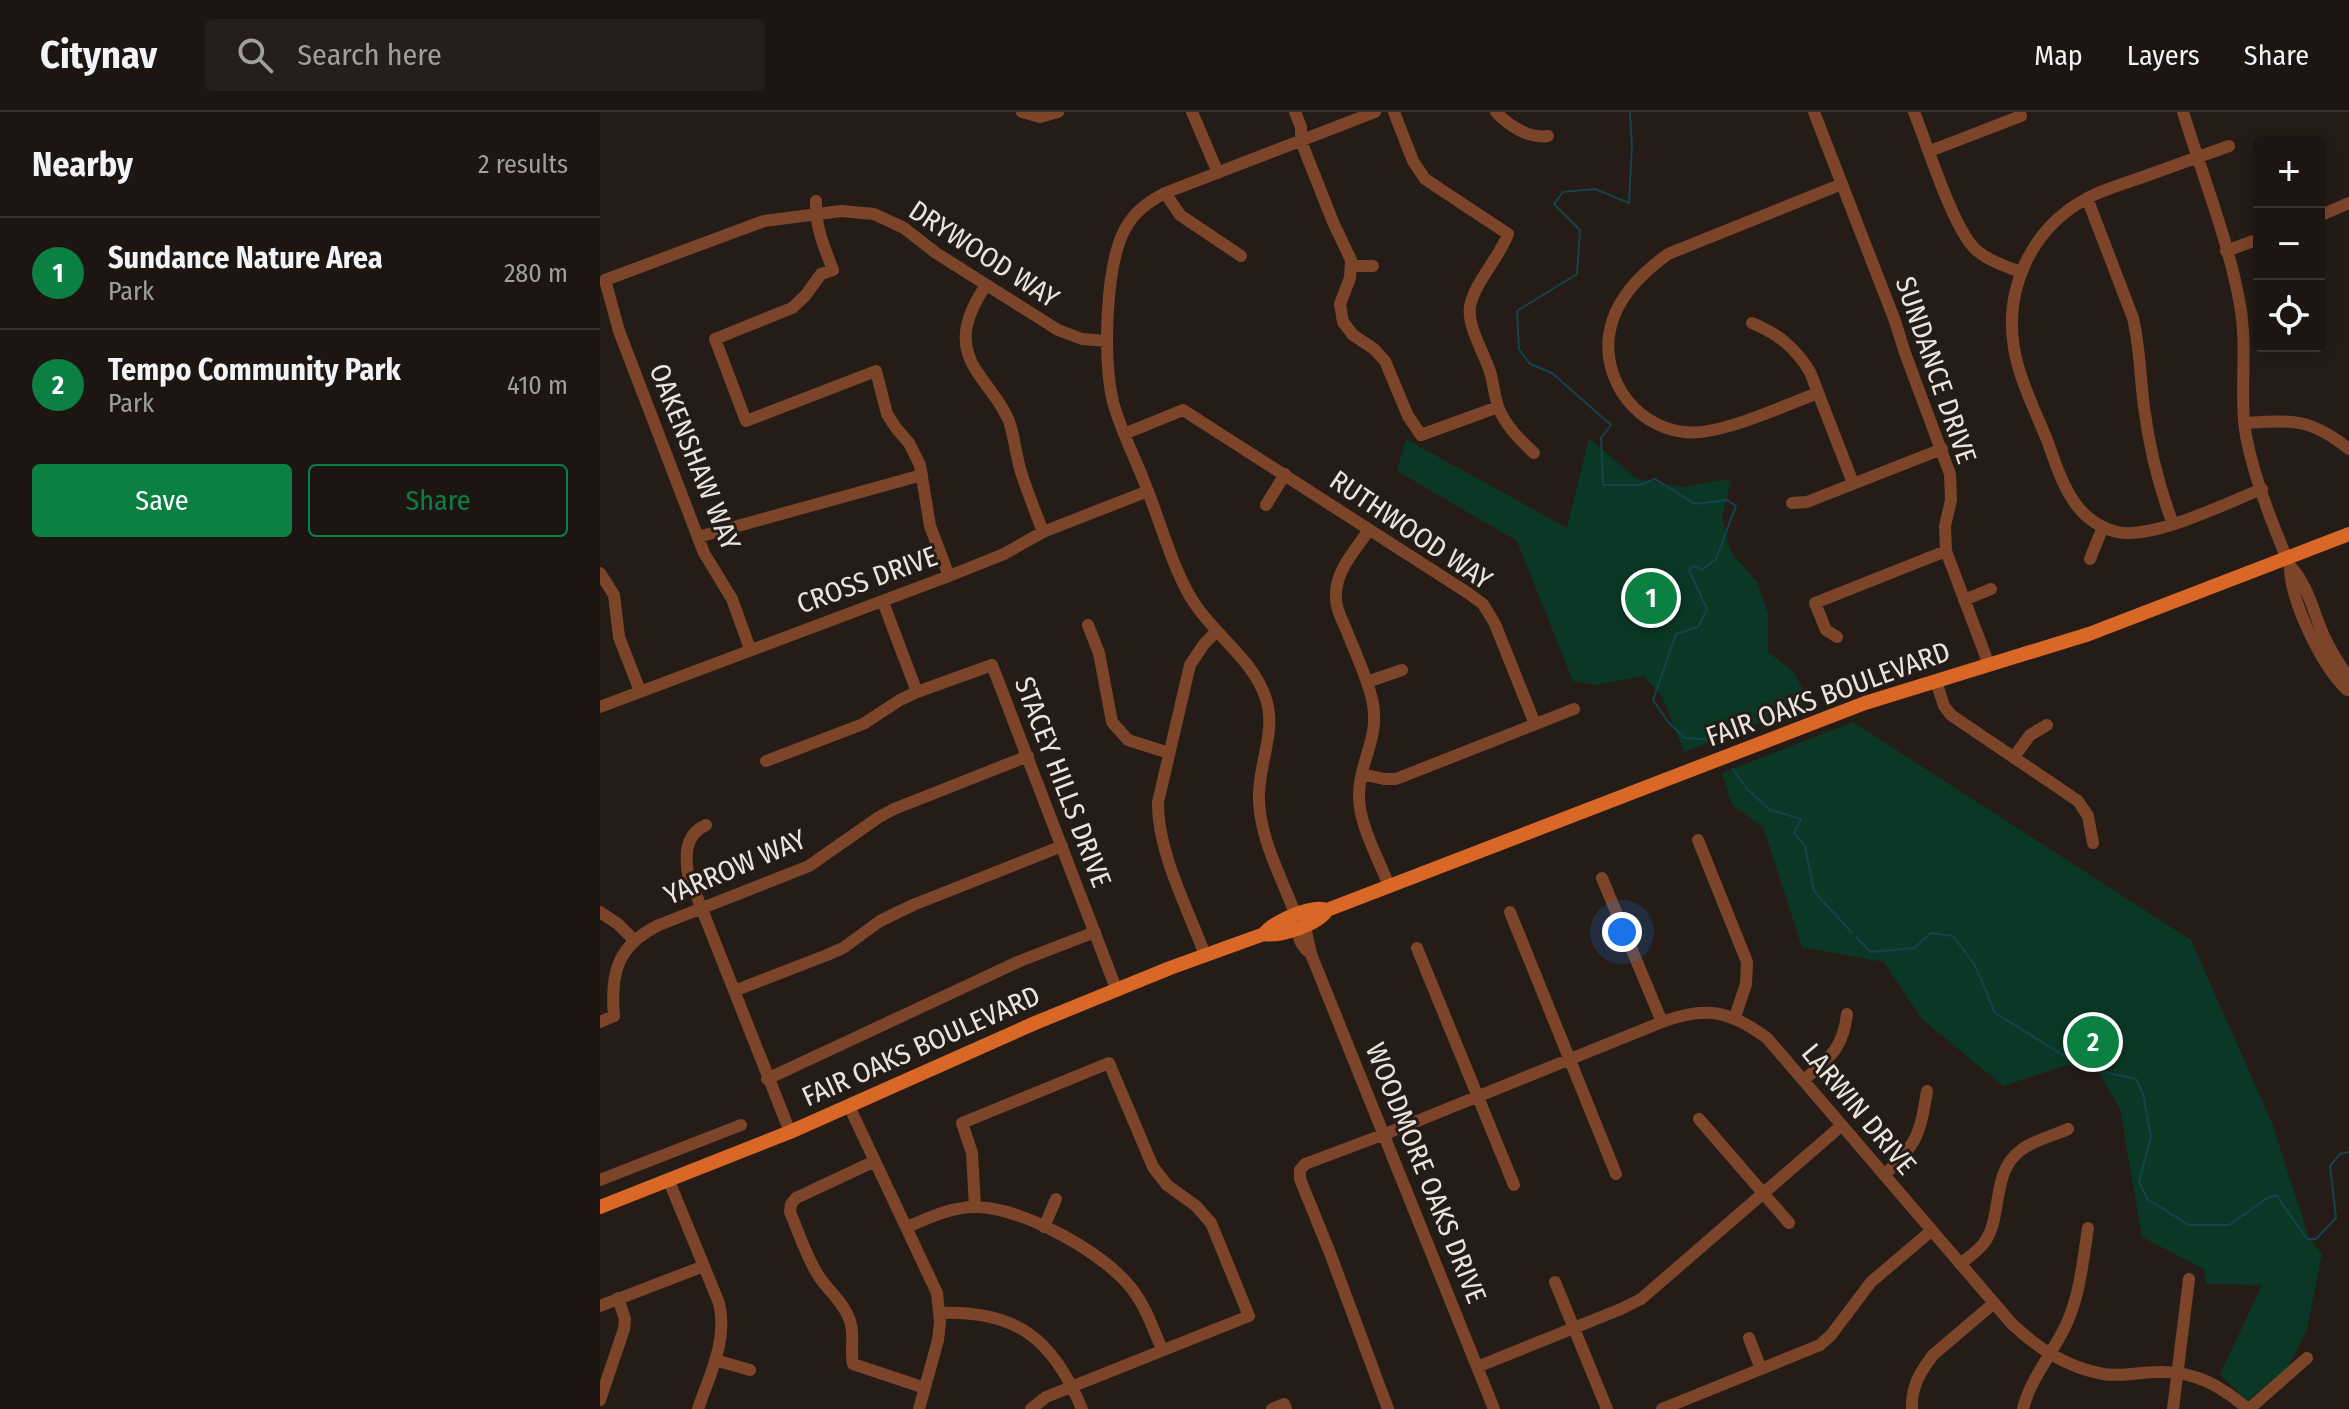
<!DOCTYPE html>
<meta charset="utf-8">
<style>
:root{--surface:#1c1511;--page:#251e1a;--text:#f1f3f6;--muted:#a09f9f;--line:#3a3431;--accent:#0b8043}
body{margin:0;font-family:"Fira Sans Condensed",sans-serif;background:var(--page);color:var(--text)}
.controls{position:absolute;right:24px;top:24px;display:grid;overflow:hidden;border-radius:8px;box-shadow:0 4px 20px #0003}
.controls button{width:72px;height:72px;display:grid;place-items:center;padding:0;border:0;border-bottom:2px solid var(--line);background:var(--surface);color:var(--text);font:40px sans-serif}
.you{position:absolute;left:1022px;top:820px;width:28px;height:28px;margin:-20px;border:6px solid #fff;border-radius:50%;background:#1a73e8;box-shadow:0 0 0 12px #1a73e833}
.badge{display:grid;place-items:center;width:52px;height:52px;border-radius:50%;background:var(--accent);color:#fff;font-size:26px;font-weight:700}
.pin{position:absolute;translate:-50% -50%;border:4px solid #fff;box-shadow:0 2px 8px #0006}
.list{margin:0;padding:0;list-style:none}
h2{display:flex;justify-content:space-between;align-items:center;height:104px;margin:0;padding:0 32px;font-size:34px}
h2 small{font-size:26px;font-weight:400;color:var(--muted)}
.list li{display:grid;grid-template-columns:52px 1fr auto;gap:24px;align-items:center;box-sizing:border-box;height:112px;padding:0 32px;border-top:2px solid var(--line)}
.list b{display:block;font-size:30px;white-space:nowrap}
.list p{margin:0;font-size:26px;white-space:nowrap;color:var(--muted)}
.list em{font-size:26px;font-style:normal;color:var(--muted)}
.actions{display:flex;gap:16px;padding:24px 32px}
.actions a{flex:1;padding:18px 0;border:2px solid var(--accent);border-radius:8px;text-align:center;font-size:28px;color:var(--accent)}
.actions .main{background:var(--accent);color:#fff}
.icon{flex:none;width:44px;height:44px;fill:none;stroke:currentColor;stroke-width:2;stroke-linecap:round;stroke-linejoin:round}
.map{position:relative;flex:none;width:1749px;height:1297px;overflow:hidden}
header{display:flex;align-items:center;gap:48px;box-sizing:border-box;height:112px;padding:0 40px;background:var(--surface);border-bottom:2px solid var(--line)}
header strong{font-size:38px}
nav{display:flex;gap:44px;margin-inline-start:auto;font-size:28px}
.search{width:560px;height:72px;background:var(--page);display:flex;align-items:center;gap:20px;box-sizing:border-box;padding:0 28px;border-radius:8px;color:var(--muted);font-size:30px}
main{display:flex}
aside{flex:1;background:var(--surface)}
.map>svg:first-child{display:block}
</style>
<header>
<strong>Citynav</strong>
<div class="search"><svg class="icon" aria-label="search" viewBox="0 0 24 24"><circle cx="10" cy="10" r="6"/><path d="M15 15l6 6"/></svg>Search here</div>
<nav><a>Map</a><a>Layers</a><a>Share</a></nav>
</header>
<main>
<aside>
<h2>Nearby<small>2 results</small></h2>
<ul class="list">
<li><span class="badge">1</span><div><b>Sundance Nature Area</b><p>Park</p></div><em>280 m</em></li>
<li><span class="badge">2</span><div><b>Tempo Community Park</b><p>Park</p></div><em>410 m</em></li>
</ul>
<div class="actions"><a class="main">Save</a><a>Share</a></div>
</aside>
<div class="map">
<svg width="1749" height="1297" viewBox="0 0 1749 1297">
<rect width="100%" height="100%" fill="#251c17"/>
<path fill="#0b3826" d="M989,326l48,41 47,8 36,-7 11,1 -9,37 9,34 26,30 11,31v39l26,20 16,31 -126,49 -22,-56 -19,-20 -48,9 -22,-4 -56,-140 -120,-70 9,-32 161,89z
M1253,610l338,218 81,183 37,115 13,16 -15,75 -20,41 -40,31 -27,-27 42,-89 -56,-1 -2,-15 -62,-32 -22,-128 -21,-37 -32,-7 -64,21 -82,-68 -37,-56 -82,-15 -39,-120 -31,-22 -10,-32z"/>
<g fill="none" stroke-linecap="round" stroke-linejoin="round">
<path stroke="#13434b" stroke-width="2" d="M1030,0l2,34 -3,57 -34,-14 -32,3 -9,12 26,26 -3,44 -60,37 2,38 11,15 22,9 59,52 -10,13 2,47h37l15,-6 40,25 32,-4 9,6 -20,53 -14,11 -8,-4 -5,4 18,39 -9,18 -22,7 -23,66 16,23 16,15 28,2
M1133,657l14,20 23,21 31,9 -7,14 11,13 9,45 38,42
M1256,825l15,15 43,-4 17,-15 22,3 21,28 6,13
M1381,867l14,34 86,53 21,5
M1504,960l32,7 7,15 8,43 -12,45 9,18 7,4
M1557,1093l32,20h40l38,-27 9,-3 31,44h9l20,-21 -6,-52 10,-12 9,-2"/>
<path stroke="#7c4529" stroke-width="12" d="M422,0l18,5 18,-5
M592,0l26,61
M695,0l6,15v14l32,81 18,38 -1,18 -10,26 3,18 10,13 21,14 11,12 23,55 13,19 77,-28
M794,0l19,49 12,18 83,55c-9,24 -33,48 -38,72 -3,21 14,46 20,66 4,12 4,25 9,37 7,17 21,31 35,44
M896,0c13,14 33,27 52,24
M1214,0l81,209 10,32 45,121 1,26 -6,26 1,25 43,114
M1314,0c14,34 38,115 62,138 13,11 29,16 45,22
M1583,0c19,62 46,130 57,193 7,39 1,77 4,116 4,43 29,105 46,145
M1629,34c-31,11 -62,22 -92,33 -17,6 -36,11 -51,20 -54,29 -82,89 -72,149 5,31 21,62 33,92 14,38 25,81 70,92 36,8 109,-29 145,-43
M1330,39l91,-35 -2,-4
M565,81l15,22 61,41
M1487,86l46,120c7,30 7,59 11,89 5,39 15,80 29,117
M216,89c-1,25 8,46 17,69l-12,4 -16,22 -13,12 -77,31 31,82 130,-50 11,43 9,14 13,15 11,22 10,61 19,50
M1719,104l30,-13
M1626,139l33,-12
M752,154h21
M386,173c-18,27 -30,55 -10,85 11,18 25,31 33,51 6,18 7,37 13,54 6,19 14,38 21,57
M1152,211c26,11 43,24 58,49l43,111
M1218,281c-33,12 -100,44 -134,39 -53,-6 -89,-62 -71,-113 9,-26 33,-49 55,-65l174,-70
M1645,311c48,-3 65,-5 104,26
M524,322l59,-24 285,183 15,11 12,20 40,100
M1192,391l15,-1 135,-53
M666,393l19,-31
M769,418c-13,19 -33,40 -33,64 -1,13 5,24 10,35 9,24 22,49 27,75 6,34 -13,57 -14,89 -1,31 19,64 30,93
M98,425l224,-62
M1490,447l13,-32
M0,461l14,22 5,42 21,54
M1364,488l27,-11
M283,490l34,90
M488,513l11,28 13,69 16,18 41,13
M1237,525l-11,-7 -11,-27 131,-52
M150,537l-18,-50 -28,-46 -85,-222 -14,-51 159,-59 77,-10 33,3 30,14 32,25 122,77 24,9 25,2
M1336,569l8,25 7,9 127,86 10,15 5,27
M767,570l35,-12
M1747,578c-25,-24 -57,-89 -57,-124 18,19 23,45 33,68 7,16 16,30 26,44
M0,595l349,-131 55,-22 39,-22 105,-41
M1414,645l16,-22 17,-10
M166,649l97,-37 37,-24 17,-8 75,-27 125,326
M762,662l22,5h12l178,-70
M106,713c-21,10 -21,29 -18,49l102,258
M1098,728l49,122 -1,22 -11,33
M1002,766l60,144
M0,800l18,12 16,16
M910,800l106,262
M700,815l6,4 5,23 183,455
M817,836l97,237
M711,842c-9,-7 -15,-15 -11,-27 -14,-42 -39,-82 -41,-126 -2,-35 18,-68 7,-102 -13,-41 -53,-64 -75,-101 -18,-31 -28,-67 -41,-101 -11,-32 -28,-62 -37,-95 -10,-42 -8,-135 12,-173 9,-17 23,-27 40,-36l210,-81
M605,843c-17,-46 -48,-104 -47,-153l32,-137 14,-21 12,-12
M134,879l93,-36 16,-7 37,-27 33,-16 149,-59
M0,910l14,-6c-4,-44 4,-71 45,-91l150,-59 70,-49 15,-8 134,-53
M167,967l253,-118 75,-29
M1204,968c25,-22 39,-31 43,-66
M249,994l88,187 3,29 -2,18 -19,69
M1099,1007l90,104
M275,1049l-79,37 -5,6 -1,8c9,21 16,44 28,63 10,16 26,27 32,46 5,14 0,29 3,43l72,24
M1284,1063c33,-30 36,-41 43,-84
M0,1068l141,-55
M69,1069l50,122c9,37 -9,71 -21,106
M375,1095l-3,-54 -10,-30 147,-60 44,104 14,18 29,21 15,17 38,93 -203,81 -15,12
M307,1115c21,-9 46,-21 70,-20 48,2 126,45 155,82 14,18 21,40 30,60
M444,1115l12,-28
M1360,1152c9,-7 18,-13 24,-21 20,-28 6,-70 37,-93 13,-10 32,-14 47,-21
M955,1170l52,127
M0,1194l104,-40
M339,1201c78,-3 114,26 143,96
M1149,1226l12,31
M115,1248l35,10
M877,1255l144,-58 20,-10 200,-173
M0,1288l24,-71 1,-10 -7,-21
M672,1297l12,-5 2,5
M788,1297l-58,-156 -30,-74v-9l5,-6 80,-30 277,-112c43,-16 67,-12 105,16l245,286c27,25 54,43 91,50 19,3 37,-2 56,-2 36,-1 62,14 89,37
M1062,1297l158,-64 11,-10 40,-53 60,-51
M1312,1297c-1,-22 8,-37 21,-54l61,-52
M1423,1297c7,-30 30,-56 43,-84 14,-30 17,-65 22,-97
M1573,1297l16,-130
M1649,1297l58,-51"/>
<path stroke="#d96725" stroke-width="14" d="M664,822c10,-13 49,-30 63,-24
M0,1095l190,-75 245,-109 135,-55 94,-34c16,3 55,-10 63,-24l538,-207 224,-69 260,-100"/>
</g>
<g text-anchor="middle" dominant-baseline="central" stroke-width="6" stroke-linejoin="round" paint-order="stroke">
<g font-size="28" fill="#eae4e0" stroke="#251c17">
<text transform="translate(384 142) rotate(33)">DRYWOOD WAY</text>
<text transform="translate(1336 258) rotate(71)">SUNDANCE DRIVE</text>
<text transform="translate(95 345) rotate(68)">OAKENSHAW WAY</text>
<text transform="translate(811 418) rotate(34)">RUTHWOOD WAY</text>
<text transform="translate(267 468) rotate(-20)">CROSS DRIVE</text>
<text transform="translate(1228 582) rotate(-20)">FAIR OAKS BOULEVARD</text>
<text transform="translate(463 670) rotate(69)">STACEY HILLS DRIVE</text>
<text transform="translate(135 755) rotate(-23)">YARROW WAY</text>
<text transform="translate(321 934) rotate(-24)">FAIR OAKS BOULEVARD</text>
<text transform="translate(1259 997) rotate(50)">LARWIN DRIVE</text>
<text transform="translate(826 1061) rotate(68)">WOODMORE OAKS DRIVE</text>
</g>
</g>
</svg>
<div class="controls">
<button>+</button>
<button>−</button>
<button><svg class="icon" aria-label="locate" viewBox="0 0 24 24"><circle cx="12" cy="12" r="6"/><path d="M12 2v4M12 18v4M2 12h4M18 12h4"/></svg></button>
</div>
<div class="you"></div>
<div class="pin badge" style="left:1051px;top:486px">1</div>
<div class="pin badge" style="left:1493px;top:930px">2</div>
</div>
</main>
